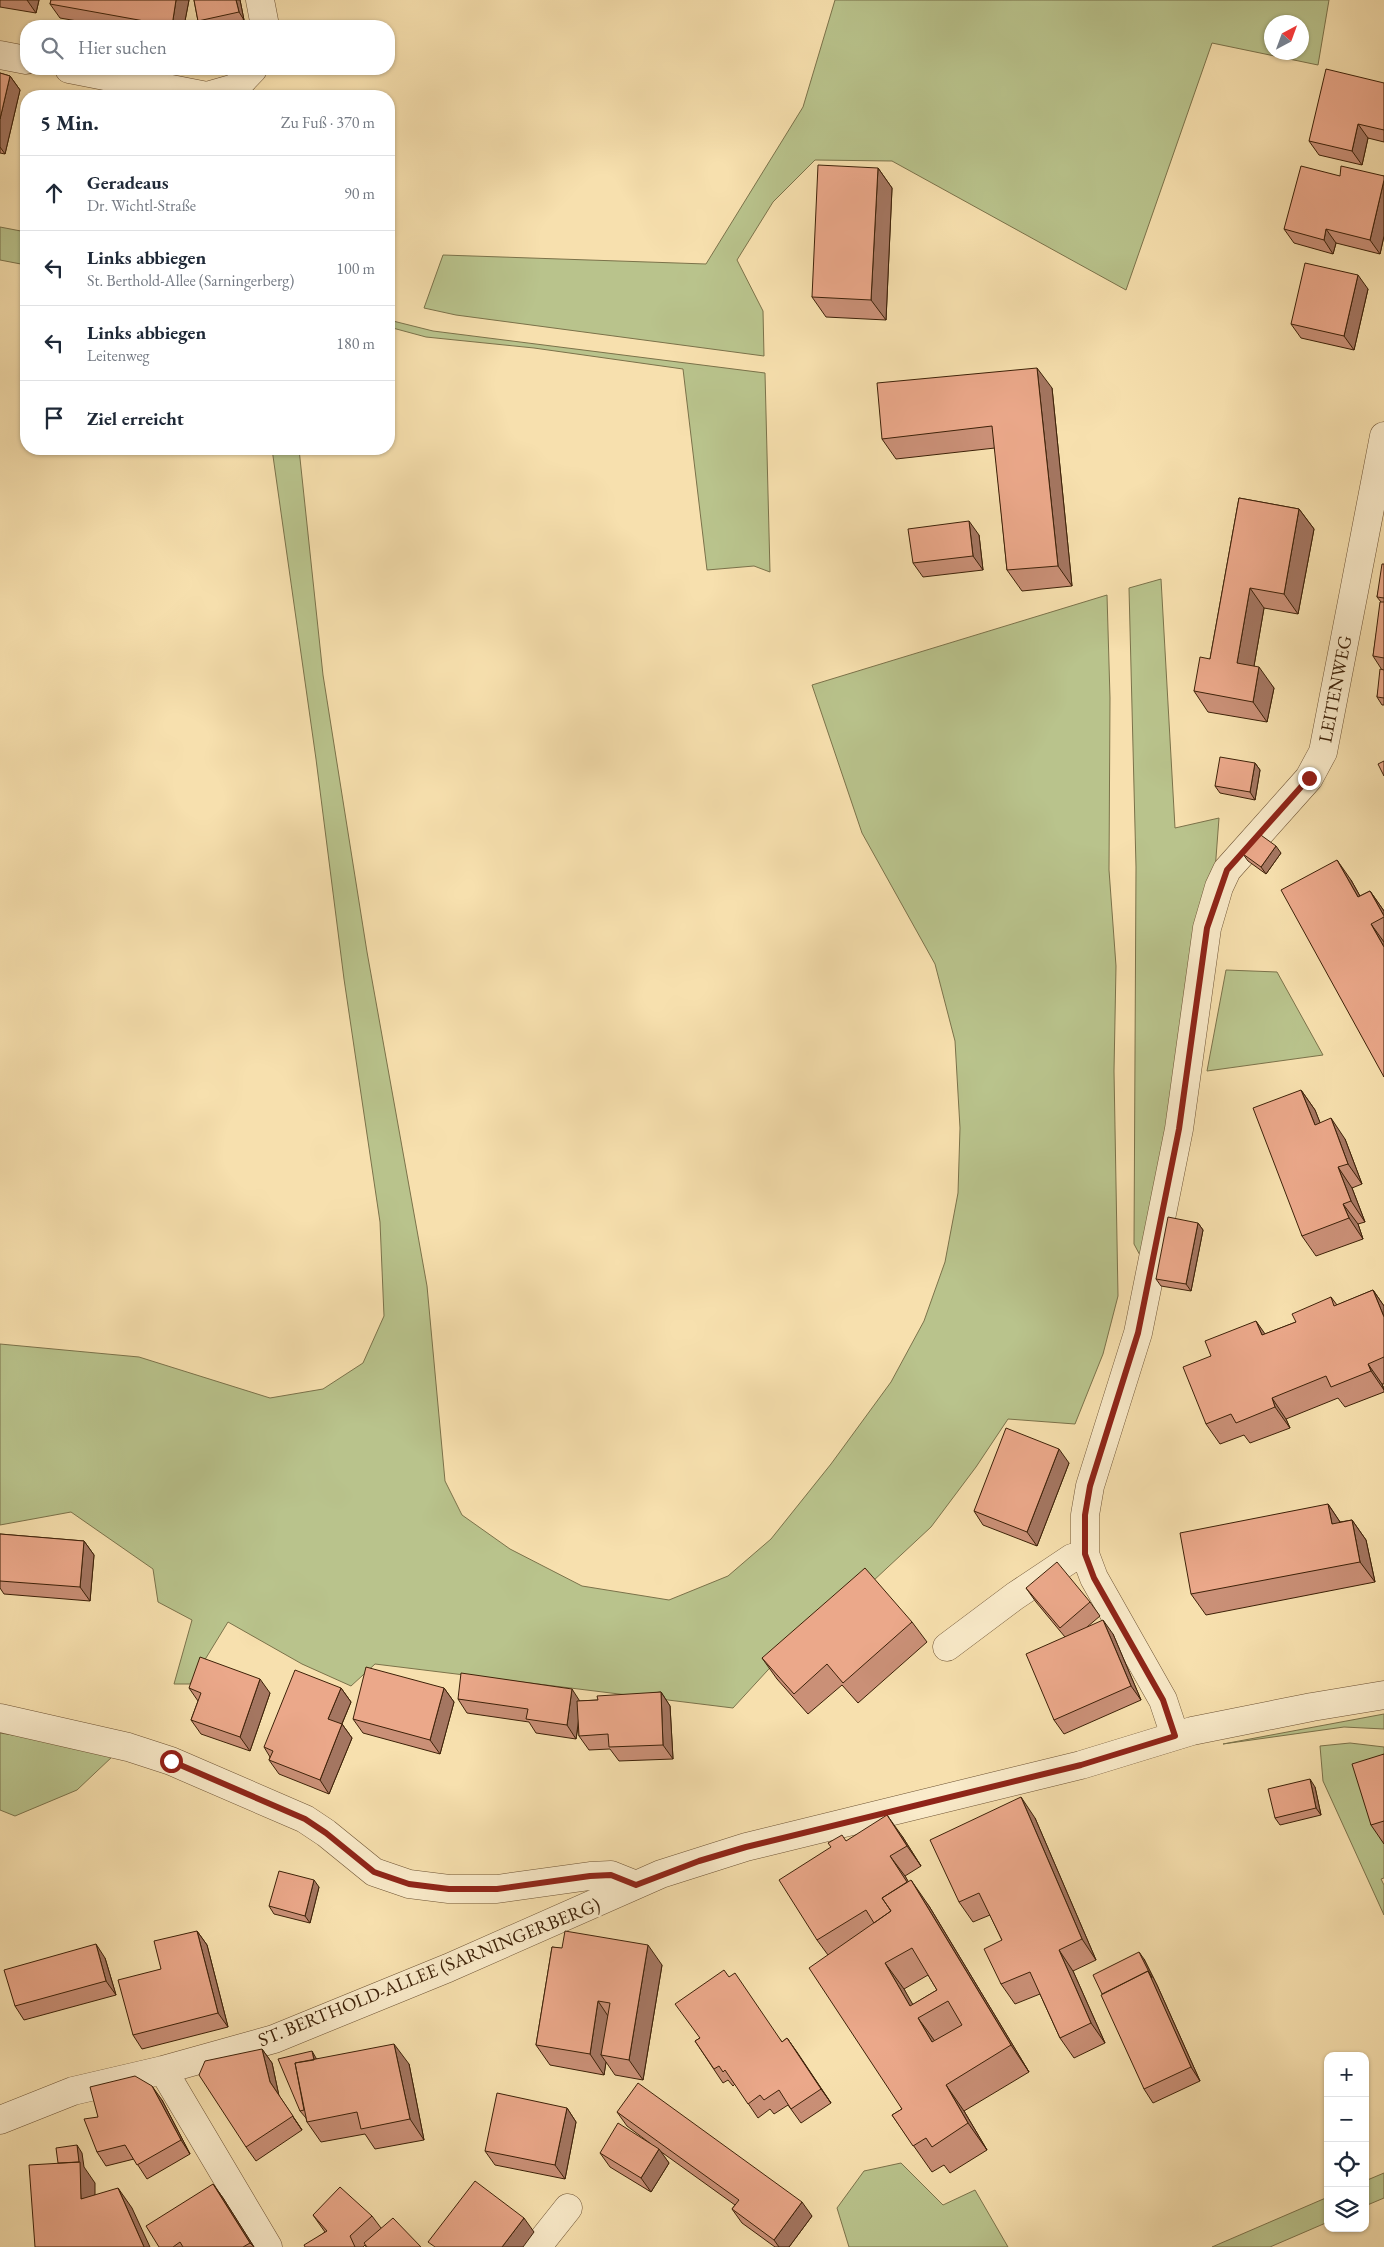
<!DOCTYPE html>
<html lang="de">
<meta charset="utf-8">
<style>
:root{--surface:#fff;--page:#f6f6f7;--text:#1f2937;--muted:#747a83;--line:#e0e1e3}
body{margin:0;font-family:"EB Garamond",serif;background:var(--page);color:var(--text)}
.controls{position:absolute;right:15px;bottom:15px;display:grid;overflow:hidden;border-radius:10px;box-shadow:0 1px 4px #0004}
.controls button{width:45px;height:45px;display:grid;place-items:center;padding:0;border:0;border-bottom:1px solid var(--line);background:var(--surface);color:var(--text);font:25px sans-serif}
.compass{position:absolute;left:1264px;top:15px;width:45px;height:45px;border-radius:50%;background:var(--surface);box-shadow:0 1px 4px #0004;rotate:41deg}
.stop{position:absolute;width:15px;height:15px;margin:-11px;border:4px solid #8f2418;border-radius:50%;background:#fff}
.stop.end{background:#8f2418;border-color:#fff;box-shadow:0 1px 5px #0008}
.list{margin:0;padding:0;list-style:none}
h2{display:flex;justify-content:space-between;align-items:center;height:65px;margin:0;padding:0 20px;font-size:21px}
h2 small{font-size:16px;font-weight:400;color:var(--muted)}
.list li{display:grid;grid-template-columns:32px 1fr auto;gap:15px;align-items:center;box-sizing:border-box;height:75px;padding:0 20px;border-top:1px solid var(--line)}
.list b{display:block;font-size:19px;white-space:nowrap}
.list p{margin:0;font-size:16px;white-space:nowrap;color:var(--muted)}
.list em{font-size:16px;font-style:normal;color:var(--muted)}
.icon{flex:none;width:28px;height:28px;fill:none;stroke:currentColor;stroke-width:2;stroke-linecap:round;stroke-linejoin:round}
.map{position:relative;flex:none;width:1384px;height:2247px;overflow:hidden}
.search{position:absolute;background:var(--surface);box-shadow:0 1px 4px #0004;left:20px;top:20px;width:375px;height:55px;display:flex;align-items:center;gap:12px;box-sizing:border-box;padding:0 18px;border-radius:20px;color:var(--muted);font-size:19px}
.panel{position:absolute;background:var(--surface);box-shadow:0 1px 4px #0004;left:20px;top:90px;width:375px;height:365px;border-radius:20px}
.map>svg:first-child{display:block}
</style>
<div class="map">
<svg width="1384" height="2247" viewBox="0 0 1384 2247">
<rect width="100%" height="100%" fill="#f7e0ae"/>
<filter id="stains"><feTurbulence type="fractalNoise" baseFrequency=".004" numOctaves="4"/><feColorMatrix values="0 0 0 0 .2 0 0 0 0 .09 0 0 0 0 .02 0 0 0 .5 -.17"/></filter>
<radialGradient id="worn" r=".72"><stop offset=".6" stop-color="#630" stop-opacity="0"/><stop offset="1" stop-color="#630" stop-opacity=".3"/></radialGradient>
<path fill="#b9c38c" stroke="#7b724a" fill-rule="evenodd" d="M835,0h494l-11,65 -106,-22 -86,247 -234,-129 -77,-1 -42,42 -36,58 26,51 1,45 -308,-41 -32,-7 19,-53 263,9 97,-157zM1272,22h30v30h-30z
M0,227l26,5v33l-26,-5z
M389,320l44,11 332,42 5,199 -16,-6 -47,4 -24,-201 -149,-21 -108,-11 -37,-10z
M272,449h27l24,226 44,277 60,334 18,195 17,34 48,34 72,37 87,14 59,-24 43,-37 60,-75 60,-82 33,-61 21,-59 13,-69 2,-65 -5,-87 -20,-77 -73,-131 -50,-148 295,-90 3,103 -1,172 7,96 -2,105 4,225 -15,58 -28,70 -67,-5 -32,48 -45,60 -73,68 -68,51 -57,62 -358,-44 -24,22 -49,-22 -74,-42 -38,62h-16l18,-64 -34,-18 -5,-33 -82,-57 -71,13v-181l139,13 131,41 53,-9 40,-26 21,-47 -4,-94 -36,-243 -28,-220z
M1161,579l14,249 44,-10 -4,53 -73,388 -8,-15 2,-377 -7,-279z
M1226,970l51,2 46,83 -116,16z
M1384,1714v15l-40,-2 -121,17z
M0,1733l53,8 60,15 -36,34 -62,26 -15,-6z
M1350,1743l34,4v131l-3,1 3,6v30l-61,-134 -3,-35z
M901,2163l42,42 32,-15 33,57h-159l-12,-39 27,-37z
M1384,2173v25l-19,8v-25z
M1328,2197v25l-58,25h-58z"/>
<g fill="none" stroke-linecap="round" stroke-linejoin="round">
<defs>
<path id="minor" d="M260,0l5,26
M0,55l26,5
M69,69l138,27 28,-8 18,-19
M947,1647l68,-51 57,-38 13,-4
M0,1718l128,29 43,14 134,58 21,14 48,39 35,12 40,5h48l93,-13 21,-1 25,10
M1175,1736l-12,-36 -69,-122 -9,-24v-39l5,-29 48,-153 41,-204 28,-201 12,-41 8,-17 82,-92 14,-26 61,-316
M163,2070l105,177
M0,2120l73,-29 90,-21 111,-31 174,-71 213,-94 85,-27 335,-82 111,-34 120,-24 72,-12
M537,2247l31,-39"/>
</defs>
<use href="#minor" stroke="#6c5132" stroke-width="29"/>
<use href="#minor" stroke="#faebca" stroke-width="28"/>
</g>
<path fill="#ca9077" stroke="#3d2108" fill-rule="evenodd" d="M0,0h39l-3,13 -36,-6z
M51,0h138l-5,26h-78l-46,-8 -10,-14z
M194,0h46l4,20 -34,6h-8l-4,-5z
M0,73l10,3 10,14 -15,64 -5,-1z
M1384,83v59l-16,-4 -6,27 -43,-10 -10,-14z
M878,168l14,20 -6,132 -60,-3 -14,-20z
M1340,176h44v60l-4,18 -44,-11 -3,11 -39,-11 -10,-14z
M1368,289l-14,61 -53,-12 -10,-14z
M1052,388l20,198 -50,5 -15,-21 -12,-122 -99,11 -14,-20z
M1239,498l60,11 15,20 -16,85 -34,-6 -10,58 20,22 -7,34 -59,-10 -14,-21 16,-32z
M979,535l4,35 -60,7 -10,-14z
M1384,564v141h-2l-5,-8 5,-27 -9,-14 8,-54 -4,-5z
M1255,763l5,7 -5,30 -35,-7 -5,-7z
M1281,853l-15,21 -18,-13 -5,-7z
M1351,880l9,16 10,-5 14,20v166z
M1301,1090l14,20 5,13 25,16 17,45 -10,4 13,34 -7,2 5,15 -47,17 -14,-20z
M1198,1223l5,7 -12,61 -30,-5 -5,-7z
M1373,1290l11,16v78h-2l2,4v4l-39,15 -7,-9 -52,21 4,9 -40,15 -6,-8 -24,9 -14,-20 59,-90 31,-12 35,-25 6,8z
M1069,1463l-32,83 -54,-21 -9,-14z
M1328,1504l12,18 12,-2 14,20 9,42 -169,33 -15,-21z
M0,1534l84,7 10,14 -4,46 -86,-7 -4,-6z
M1026,1588l64,14 10,14 -13,11 26,7 28,66 -77,34 -10,-14 11,-83 -29,-35z
M912,1622l15,20 -69,61 -16,-18 -34,29 -31,-35 -15,-21z
M189,1688l81,5 -20,58 -49,-17 -10,-14 7,-19z
M341,1688l10,14 -9,22 10,14 -23,56 -50,-20 -10,-14 1,-3 -6,-10z
M444,1688l10,14 -14,52 -77,-21 -10,-14z
M661,1692l9,14 3,53 -54,2 -9,-12 -21,1 -10,-14v-14l-3,17 -40,-6 -7,-11 -62,-9 -9,-14 122,2 18,-1z
M1384,1754v90l-13,-19z
M1315,1787l6,28 -41,10 -5,-7z
M1035,1818l61,142 -23,11 32,72 -31,15 -14,-20 -20,-44 -25,10 -14,-20 1,-44 -12,-25 -17,7 -14,-20z
M902,1836l19,30 -16,10 3,6 21,24 100,166 -65,39 23,39 -37,23 -6,-8 -12,7 -40,-57 10,-6 -74,-154 -11,-15 29,-99zM928,1975l9,15 -25,15 -8,-16z
M319,1887l-9,36 -36,-9 -5,-8z
M197,1931l10,14 21,82 -86,22 -9,-14z
M552,1947l110,18 -19,115 -28,-5 -9,-13 -2,13 -54,-10 -14,-20z
M105,1958l11,37 -92,25 -9,-14z
M1144,1959l13,26 43,96 -47,22 -9,-14z
M729,1977l53,65 5,-4 44,65 -30,20 -13,-18 -14,9 -4,-5 -12,9 -23,-34 -2,2 -5,-6 -5,3 -28,-42 5,-3z
M262,2049l10,14 7,33 23,34 -46,31 -10,-14z
M316,2058l1,1 92,5 15,76 -49,9 -10,-15 -44,8 -14,-20 -1,-4 -6,-7z
M162,2100l28,54 -43,25 -13,-20 -28,7 -9,-14 1,-35z
M567,2108l9,14 -11,57 -70,-14 -10,-14z
M617,2112l195,104 -23,31h-14l-33,-24 -10,-14 3,-4 -75,-54 9,12 -18,29 -41,-25 -10,-14 51,-9 -24,-18z
M213,2184l10,14 31,49h-95z
M313,2215l59,1 9,12 40,19h-55l-1,-2 -2,2h-58l20,-15z"/>
<path fill="#a47661" stroke="#3d2108" d="M27,0h12l-3,13z
M176,0h13l-5,26h-12z
M236,0h4l4,20 -5,-8z
M10,76l10,14 -15,64 -5,-7v-28z
M1358,124l10,14 -6,27 -10,-14z
M878,168l14,20 -6,132 -15,-20z
M1384,180v56l-4,18 -10,-14z
M1326,229l10,14 -3,11 -9,-14z
M1358,275l10,14 -14,61 -10,-14z
M1037,368l15,20 20,198 -14,-20z
M1299,509l15,20 -16,85 -14,-20z
M969,521l10,14 4,35 -10,-14z
M1250,588l14,20 -13,75 -14,-20z
M1259,667l15,21 -7,34 -14,-20z
M1255,763l5,7 -5,30 -5,-8z
M1276,846l5,7 -15,21 -5,-7z
M1337,860l14,20 21,38 -14,-21z
M1370,891l14,20v5z
M1371,924l13,18v5z
M1301,1090l14,20 14,35 -14,-20z
M1331,1118l14,21 17,45 -14,-20z
M1338,1167l14,21 13,34 -14,-21z
M1343,1204l15,20 5,15 -14,-21z
M1198,1223l5,7 -12,61 -5,-7z
M1373,1290l11,16v11z
M1256,1321l14,20 -8,-6z
M1368,1364l14,20 2,6 -13,-19z
M1272,1398l14,21 4,9 -15,-21z
M1059,1449l10,14 -32,83 -10,-14z
M1328,1504l14,21 -10,-1z
M1352,1520l14,20 9,42 -15,-20z
M84,1541l10,14 -4,46 -10,-14z
M1103,1620l10,14 28,66 -10,-14z
M260,1679l10,14 -20,58 -10,-14z
M341,1688l10,14 -13,31 -10,-14z
M444,1688l10,14 -14,52 -10,-14z
M572,1689l9,14 -5,36 -9,-14z
M661,1692l9,14 3,53 -10,-14z
M342,1724l10,14 -23,56 -9,-14z
M1310,1779l5,8 6,28 -5,-7z
M1021,1797l14,21 61,142 -14,-21z
M887,1815l15,21 19,30 -14,-20z
M890,1856l15,20 20,33 -15,-21z
M314,1880l5,7 -9,36 -5,-7z
M911,1880l18,26 100,166 -18,-27z
M197,1931l10,14 21,82 -10,-14z
M96,1944l9,14 11,37 -10,-14z
M648,1945l14,20 -19,115 -14,-20z
M1059,1950l14,21 32,72 -14,-20z
M1139,1952l5,7 13,26 43,96 -9,-14z
M885,1963l19,26 16,28 -10,-11z
M598,2001l14,21 -11,33 5,7 -2,13 -14,-21z
M918,2018l19,26 -5,-2z
M787,2038l10,14 34,51 -10,-14z
M394,2044l15,20 15,76 -14,-21z
M262,2049l10,14 7,33 23,34 -32,-48z
M312,2051l4,7 7,23 -5,-7z
M946,2085l18,26 23,39 -19,-27z
M152,2086l10,14 28,54 -9,-14z
M567,2108l9,14 -11,57 -10,-14z
M77,2145l5,8 2,14 11,16v37l-14,-21z
M659,2149l10,14 -18,29 -10,-14z
M213,2184l10,14 31,49 -4,-4z
M118,2188l14,20 18,39h-6z
M802,2202l10,14 -23,31h-10l-5,-7z
M524,2218l10,14 -11,15h-21z"/>
<path fill="#eba88a" stroke="#3d2108" fill-rule="evenodd" d="M51,0h125l-4,26 -122,-22z
M194,0h42l3,12 -41,9z
M1326,69l58,14v47l-26,-6 -6,27 -43,-10z
M0,73l10,3 -10,43z
M818,165l60,3 -7,132 -59,-3z
M1301,166l39,10 1,-10 43,10v4l-14,60 -44,-11 -2,11 -40,-11z
M1305,263l53,12 -14,61 -53,-12z
M1037,368l21,198 -51,4 -15,-144 -110,13 -5,-56z
M1239,498l60,11 -15,85 -34,-6 -13,75 22,4 -6,35 -59,-11 6,-34 10,2z
M969,521l4,35 -60,7 -5,-34z
M1382,564h2v34l-7,-1z
M1380,602h4v56l-11,-2z
M1380,669l4,1v28l-7,-1z
M1220,757l35,6 -5,29 -35,-6z
M1384,761v15l-6,-12z
M1258,833l18,13 -15,21 -18,-13z
M1337,860l21,37 12,-6 14,25v1l-13,7 13,23v130l-103,-187z
M1301,1090l14,35 16,-7 17,46 -10,3 13,34 -8,3 6,14 -47,18 -49,-128z
M1168,1217l30,6 -12,61 -30,-5z
M1373,1290l11,27v40l-16,7 3,7 -40,16 -5,-11 -54,22 3,9 -39,16 -5,-9 -25,10 -23,-57 28,-11 -6,-15 51,-20 6,14 34,-13 -4,-8 39,-17 3,9z
M1006,1428l53,21 -32,83 -53,-21z
M1328,1504l4,20 20,-4 8,42 -169,32 -11,-61z
M0,1534l84,7 -4,46 -80,-6z
M1057,1562l33,40 -30,26 -34,-40z
M865,1568l47,54 -69,61 -16,-19 -33,30 -32,-36z
M1103,1620l28,66 -77,34 -28,-66z
M200,1657l60,22 -20,58 -49,-17 10,-27 -12,-5z
M366,1667l78,21 -14,52 -77,-21z
M295,1670l46,18 -13,31 14,5 -22,56 -51,-20 4,-9 -9,-4z
M461,1673l111,16 -5,36 -41,-6 2,-10 -70,-10z
M661,1692l2,53 -54,2 -1,-13 -29,2 -2,-35 21,-1 -1,-4z
M1384,1754v67l-13,4 -19,-61z
M1310,1779l6,29 -41,10 -7,-29z
M1021,1797l61,142 -23,11 32,73 -31,15 -30,-66 -29,12 -17,-35 18,-9 -23,-47 -20,9 -29,-62z
M887,1815l20,31 -17,10 17,26 -25,16 9,13 -17,12 -8,-13 -49,30 -38,-60 52,-33 -3,-4 14,-8 4,6z
M279,1871l35,9 -9,36 -36,-10z
M911,1880l100,165 -65,40 22,38 -36,24 -6,-9 -13,8 -21,-31 10,-6 -93,-141 82,-57 -9,-13zM912,1948l25,42 -27,16 -25,-43zM948,2001l14,24 -30,17 -14,-24z
M197,1931l21,82 -85,22 -15,-55 43,-11 -7,-28z
M565,1931l83,14 -19,115 -28,-5 9,-52 -12,-2 -8,53 -54,-9 16,-98 10,1z
M96,1944l10,37 -91,25 -11,-36z
M1139,1952l13,26 -4,-7 -46,23 -9,-19z
M724,1970l5,7 6,-4 47,69 5,-4 34,51 -30,20 -12,-19 -15,10 -4,-5 -12,9 -23,-34 -2,2 -4,-6 -5,3 -19,-28 5,-3 -25,-34z
M1148,1971l43,96 -47,22 -43,-94z
M394,2044l16,75 -49,10 -4,-17 -50,10 -12,-59z
M262,2049l8,33 23,34 -47,31 -47,-72 6,-14z
M312,2051l2,9 -19,3 9,47 -4,1 -22,-52z
M135,2076l17,10 29,54 -44,25 -12,-20 -28,7 -13,-33 14,-2 -8,-30z
M638,2083l164,119 -28,38 -42,-31 7,-9 -122,-88z
M497,2093l70,15 -12,57 -70,-14z
M618,2123l41,26 -18,29 -41,-25z
M77,2145l2,17 -21,1 -2,-15z
M80,2162l1,37 37,-11 26,59h-109l-6,-82z
M475,2181l49,37 -22,29h-67l-7,-5z
M213,2184l37,59 -7,4h-60l-3,-5 -7,5h-14l-13,-21z
M340,2187l32,29 -22,20 5,11h-50l-1,-2 23,-14 -14,-16z
M393,2218l28,29h-54l-3,-4z"/>
<g fill="none" stroke-linecap="round" stroke-linejoin="round">
<path stroke="#8f2418" stroke-width="6" d="M171,1761l134,58 21,14 48,39 35,12 40,5h48l93,-13 21,-1 25,10 63,-24 47,-14 335,-82 94,-29 -12,-36 -69,-122 -9,-24v-39l5,-29 48,-153 41,-204 28,-201 20,-58 82,-92"/>
</g>
<g text-anchor="middle" dominant-baseline="central" stroke-width="5" stroke-linejoin="round" paint-order="stroke">
<g font-size="19" fill="#3d2108" stroke="#faebca">
<text transform="translate(1335 689) rotate(-79)">LEITENWEG</text>
<text transform="translate(429 1972) rotate(-22)">ST. BERTHOLD-ALLEE (SARNINGERBERG)</text>
</g>
</g>
<rect width="100%" height="100%" filter="url(#stains)"/>
<rect width="100%" height="100%" fill="url(#worn)"/>
</svg>
<div class="controls">
<button>+</button>
<button>−</button>
<button><svg class="icon" aria-label="locate" viewBox="0 0 24 24"><circle cx="12" cy="12" r="6"/><path d="M12 2v4M12 18v4M2 12h4M18 12h4"/></svg></button>
<button><svg class="icon" aria-label="layers" viewBox="0 0 24 24"><path d="M12 4l9 5-9 5-9-5zM3 14l9 5 9-5"/></svg></button>
</div>
<svg class="compass" viewBox="-18 -18 36 36"><path d="M0-13l5 13h-10z" fill="#e53935"/><path d="M0 13l5-13h-10z" fill="#747a83"/></svg>
<div class="stop" style="left:171px;top:1761px"></div>
<div class="stop end" style="left:1309px;top:778px"></div>
<div class="search"><svg class="icon" aria-label="search" viewBox="0 0 24 24"><circle cx="10" cy="10" r="6"/><path d="M15 15l6 6"/></svg>Hier suchen</div>
<section class="panel">
<h2>5 Min.<small>Zu Fuß · 370 m</small></h2>
<ul class="list">
<li><svg class="icon" aria-label="ahead" viewBox="0 0 24 24"><path d="M12 20V5M6 11l6-6 6 6"/></svg><div><b>Geradeaus</b><p>Dr. Wichtl-Straße</p></div><em>90 m</em></li>
<li><svg class="icon" aria-label="left" viewBox="0 0 24 24"><path d="M17 20v-9H6M10 6l-5 5 5 5"/></svg><div><b>Links abbiegen</b><p>St. Berthold-Allee (Sarningerberg)</p></div><em>100 m</em></li>
<li><svg class="icon" aria-label="left" viewBox="0 0 24 24"><path d="M17 20v-9H6M10 6l-5 5 5 5"/></svg><div><b>Links abbiegen</b><p>Leitenweg</p></div><em>180 m</em></li>
<li><svg class="icon" aria-label="arrive" viewBox="0 0 24 24"><path d="M6 21V4h12l-3 4 3 4H6"/></svg><div><b>Ziel erreicht</b></div></li>
</ul>
</section>
</div>
